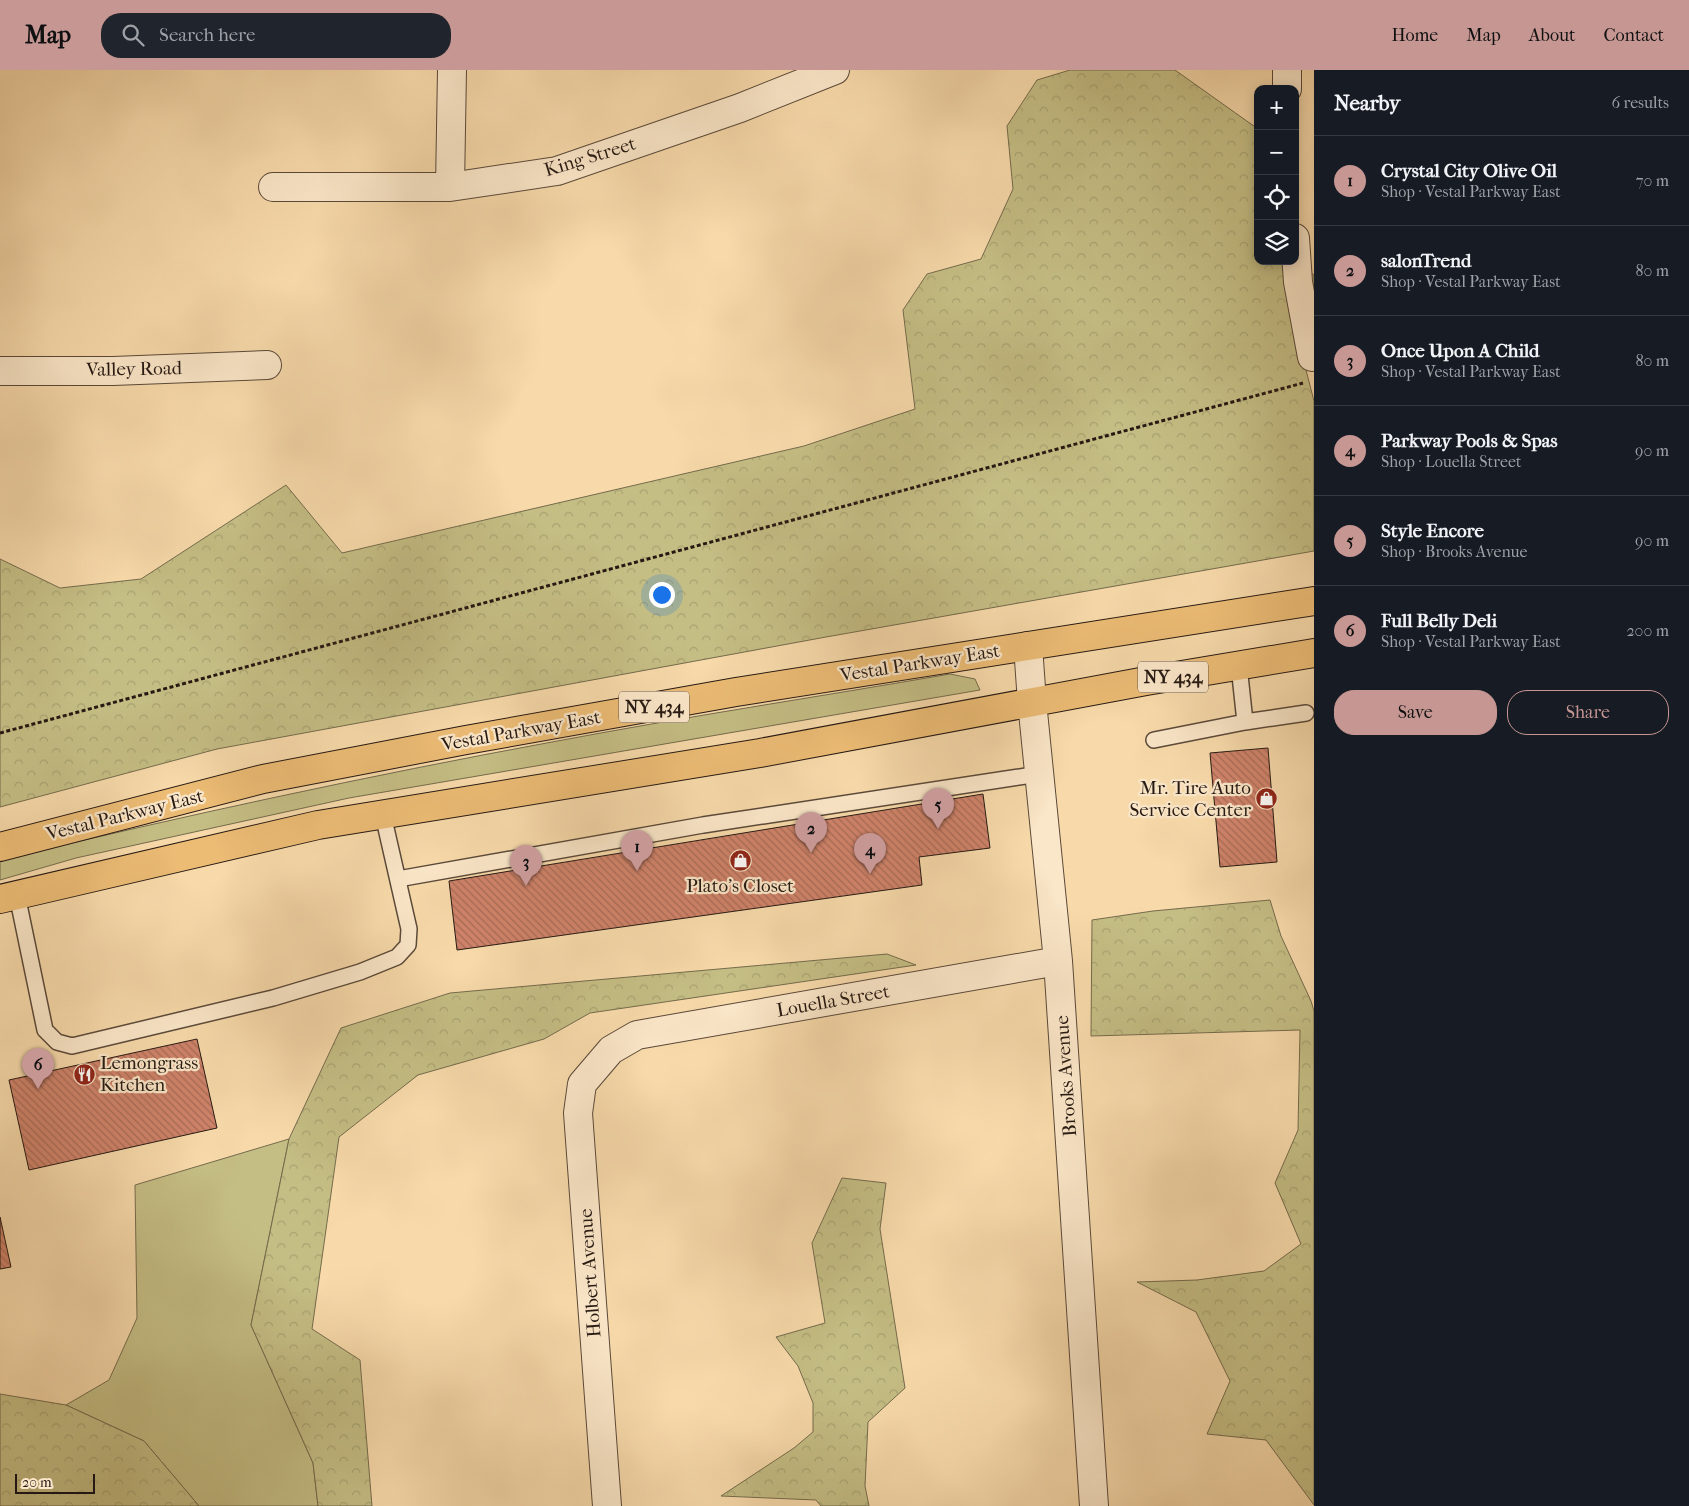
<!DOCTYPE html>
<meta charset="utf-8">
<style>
:root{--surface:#171b24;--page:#20242c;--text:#f1f3f6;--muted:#9ea1a6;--line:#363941;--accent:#c59692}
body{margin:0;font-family:"IM FELL French Canon",serif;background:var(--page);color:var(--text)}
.controls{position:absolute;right:15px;top:15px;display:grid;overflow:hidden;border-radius:10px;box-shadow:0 2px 12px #0003}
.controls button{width:45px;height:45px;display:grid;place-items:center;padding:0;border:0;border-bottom:1px solid var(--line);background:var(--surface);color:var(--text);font:25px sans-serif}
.scale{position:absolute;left:15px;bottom:12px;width:80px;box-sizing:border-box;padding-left:5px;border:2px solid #261913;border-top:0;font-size:14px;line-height:18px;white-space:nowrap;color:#261913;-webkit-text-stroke:4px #fae6c8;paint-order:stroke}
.you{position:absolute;left:661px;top:524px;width:18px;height:18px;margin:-12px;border:4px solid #fff;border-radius:50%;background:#1a73e8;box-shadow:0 0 0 8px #1a73e833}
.badge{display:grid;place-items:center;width:32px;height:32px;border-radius:50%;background:var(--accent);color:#111;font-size:16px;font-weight:700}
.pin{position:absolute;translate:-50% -41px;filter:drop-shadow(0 1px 2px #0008)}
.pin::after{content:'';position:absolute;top:26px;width:18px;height:15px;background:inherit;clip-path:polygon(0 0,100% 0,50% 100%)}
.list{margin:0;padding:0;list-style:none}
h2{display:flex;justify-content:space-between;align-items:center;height:65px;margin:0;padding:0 20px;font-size:21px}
h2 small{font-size:16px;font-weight:400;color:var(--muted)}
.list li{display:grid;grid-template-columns:32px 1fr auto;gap:15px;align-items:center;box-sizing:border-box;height:90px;padding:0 20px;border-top:1px solid var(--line)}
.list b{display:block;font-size:19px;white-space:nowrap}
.list p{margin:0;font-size:16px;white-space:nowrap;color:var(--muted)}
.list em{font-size:16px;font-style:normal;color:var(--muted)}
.actions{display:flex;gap:10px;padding:15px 20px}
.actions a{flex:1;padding:11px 0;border:1px solid var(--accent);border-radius:20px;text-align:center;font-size:18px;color:var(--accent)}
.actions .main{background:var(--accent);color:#111}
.icon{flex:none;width:28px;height:28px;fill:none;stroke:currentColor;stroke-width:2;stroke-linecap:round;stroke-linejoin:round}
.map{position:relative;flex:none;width:1314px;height:1436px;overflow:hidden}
header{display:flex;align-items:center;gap:30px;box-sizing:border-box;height:70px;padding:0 25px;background:var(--accent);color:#111}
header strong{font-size:24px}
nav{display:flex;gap:28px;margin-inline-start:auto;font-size:18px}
.search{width:350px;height:45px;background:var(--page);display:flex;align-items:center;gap:12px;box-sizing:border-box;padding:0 18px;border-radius:20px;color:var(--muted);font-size:19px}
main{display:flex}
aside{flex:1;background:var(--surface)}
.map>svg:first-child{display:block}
</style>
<header>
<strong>Map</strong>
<div class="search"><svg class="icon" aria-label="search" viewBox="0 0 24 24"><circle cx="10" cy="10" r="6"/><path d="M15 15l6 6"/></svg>Search here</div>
<nav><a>Home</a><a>Map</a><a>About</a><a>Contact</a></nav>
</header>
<main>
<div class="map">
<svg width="1314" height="1436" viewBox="0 0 1314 1436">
<defs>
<pattern id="forest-crowns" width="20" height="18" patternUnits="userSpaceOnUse" patternTransform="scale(1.25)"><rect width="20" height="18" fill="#c4bd84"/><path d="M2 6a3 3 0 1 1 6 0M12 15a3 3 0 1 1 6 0" fill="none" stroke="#a8a271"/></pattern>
<pattern id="building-back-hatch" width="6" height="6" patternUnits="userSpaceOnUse" patternTransform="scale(1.25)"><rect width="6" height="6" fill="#cf836a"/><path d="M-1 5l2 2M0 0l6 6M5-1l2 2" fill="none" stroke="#a86a56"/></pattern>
</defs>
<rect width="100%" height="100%" fill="#f7d9aa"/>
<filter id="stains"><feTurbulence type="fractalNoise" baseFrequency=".004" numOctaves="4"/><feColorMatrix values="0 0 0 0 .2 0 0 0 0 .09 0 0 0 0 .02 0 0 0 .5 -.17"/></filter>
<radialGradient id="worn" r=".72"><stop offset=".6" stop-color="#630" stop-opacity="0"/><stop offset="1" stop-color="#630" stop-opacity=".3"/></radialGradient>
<path fill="#c4bd84" stroke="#756b4c" d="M950,604l25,5 5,11 -631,108 -273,60 -76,22v-20c183,-44 367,-84 552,-118 132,-25 265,-45 398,-68z
M289,1069l-38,186 62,138 5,43h-119l-55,-65 -78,-36 43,-25 28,-62 -2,-133z"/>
<path fill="url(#forest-crowns)" stroke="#756b4c" d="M1070,0h105l83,59v132h37v-2l19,16v93l-8,2 8,31v150l-488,86 -609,112 -217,58v-248l60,29 81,-9 145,-94 56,68 462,-107 111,-37 -12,-99 24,-36 54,-15 32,-70 -6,-63 30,-46z
M1270,830l11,36 30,65 3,10v494l-48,-65 -59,-6 23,-53 -34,-69 -59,-30 60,-2 67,-9 37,-27 -26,-61 23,-53 2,-100 -209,6 1,-116 61,-9z
M887,884l29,11 -326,48 -46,26 -126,36 -79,62 -27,192 48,31 12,146h-54l-5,-43 -62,-138 38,-186 52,-111 109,-35z
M842,1108l44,5 -6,46 25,159 -37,34 -3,64 4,20h-48l-5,-6 -95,-4 73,-48 19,-16v-29l-15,-37 -22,-29 49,-14 -13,-80z
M0,1324l66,11 78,36 55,65h-199z"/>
<path fill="url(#building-back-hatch)" stroke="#261913" d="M1268,678l9,114 -57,5 -10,-114z
M983,724l7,54 -71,9 3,28 -465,65 -8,-69z
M197,969l20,89 -188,42 -20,-90z
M0,1147l11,50 -11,2z"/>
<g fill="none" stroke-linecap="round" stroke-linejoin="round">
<defs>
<path id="lane" d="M1245,652l61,-9
M1154,670l91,-18 -6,-56
M398,809l305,-54 336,-51
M17,825l28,135 12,12 15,4 201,-48 87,-26 37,-15 11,-12 1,-16 -26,-114"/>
<path id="street" d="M1287,0v19
M273,117h177l107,-16 183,-63 95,-38
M450,117l2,-117
M1295,168l3,44 14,75
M0,301h113l154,-6
M1028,576l4,56 26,259 36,545
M607,1436l-29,-393 4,-29 29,-34 26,-15 421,-74"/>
<path id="primary" d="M0,777l263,-68 203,-39 270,-48 578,-91
M0,829l318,-74 442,-72 386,-72 168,-28"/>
</defs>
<use href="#lane" stroke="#5a4939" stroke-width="18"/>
<use href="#street" stroke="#5a4939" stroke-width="30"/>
<use href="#primary" stroke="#261913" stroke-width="30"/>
<path stroke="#261913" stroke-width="3" stroke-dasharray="4 2.5" stroke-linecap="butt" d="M0,663l1303,-350"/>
<use href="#lane" stroke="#fae6c8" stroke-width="15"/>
<use href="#street" stroke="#fae6c8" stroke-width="28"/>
<use href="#primary" stroke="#ecbc75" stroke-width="28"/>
</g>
<defs>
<symbol id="shop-disc" viewBox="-11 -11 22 22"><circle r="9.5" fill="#8f2418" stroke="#fae6c8"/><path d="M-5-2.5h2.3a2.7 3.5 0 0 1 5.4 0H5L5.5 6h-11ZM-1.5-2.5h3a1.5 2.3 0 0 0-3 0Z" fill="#fff"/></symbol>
<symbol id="restaurant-disc" viewBox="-11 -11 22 22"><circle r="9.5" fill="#8f2418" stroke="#fae6c8"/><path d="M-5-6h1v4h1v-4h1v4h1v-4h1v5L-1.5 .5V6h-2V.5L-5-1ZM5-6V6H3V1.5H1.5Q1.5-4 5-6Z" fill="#fff"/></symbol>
</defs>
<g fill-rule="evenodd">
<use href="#shop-disc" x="1254" y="716" width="25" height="25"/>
<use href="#shop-disc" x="728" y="778" width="25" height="25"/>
<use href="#restaurant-disc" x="72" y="992" width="25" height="25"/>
</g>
<g text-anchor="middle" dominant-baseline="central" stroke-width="4.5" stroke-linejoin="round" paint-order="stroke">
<g fill="#fae6c8" stroke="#665649" stroke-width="1">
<rect x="1138" y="591.5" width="70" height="31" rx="4"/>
<rect x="619" y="621.5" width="70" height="31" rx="4"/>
</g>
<g font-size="18" font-weight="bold" fill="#261913">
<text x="1173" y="607">NY 434</text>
<text x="654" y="637">NY 434</text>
</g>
<g font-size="19" fill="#261913" stroke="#fae6c8">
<text transform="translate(590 87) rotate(-17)">King Street</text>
<text transform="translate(134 299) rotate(-1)">Valley Road</text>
<text transform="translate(920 593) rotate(-9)">Vestal Parkway East</text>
<text transform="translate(521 661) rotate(-10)">Vestal Parkway East</text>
<text transform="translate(125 745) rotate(-14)">Vestal Parkway East</text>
<text transform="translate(833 931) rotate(-10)">Louella Street</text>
<text transform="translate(1066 1006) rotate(-94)">Brooks Avenue</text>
<text transform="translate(590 1203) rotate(-94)">Holbert Avenue</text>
</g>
<g font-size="19" fill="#261913" stroke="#fae6c8" text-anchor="end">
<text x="1251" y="718">Mr. Tire Auto<tspan x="1251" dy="22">Service Center</tspan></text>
<text x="740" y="816" text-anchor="middle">Plato's Closet</text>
<text x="100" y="993" text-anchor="start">Lemongrass<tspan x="100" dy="22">Kitchen</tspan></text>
</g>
</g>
<rect width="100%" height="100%" filter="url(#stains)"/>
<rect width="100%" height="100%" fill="url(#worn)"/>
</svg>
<div class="controls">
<button>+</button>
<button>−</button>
<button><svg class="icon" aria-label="locate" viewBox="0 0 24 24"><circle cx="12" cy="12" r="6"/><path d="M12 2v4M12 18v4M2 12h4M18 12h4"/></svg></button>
<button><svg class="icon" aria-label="layers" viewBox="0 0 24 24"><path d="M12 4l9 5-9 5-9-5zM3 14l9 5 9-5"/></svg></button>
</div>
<div class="scale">20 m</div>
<div class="you"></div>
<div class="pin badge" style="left:637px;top:801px">1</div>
<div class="pin badge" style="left:811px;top:783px">2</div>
<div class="pin badge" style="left:526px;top:816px">3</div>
<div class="pin badge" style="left:870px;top:804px">4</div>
<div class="pin badge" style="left:938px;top:759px">5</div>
<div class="pin badge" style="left:38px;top:1019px">6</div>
</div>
<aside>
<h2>Nearby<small>6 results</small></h2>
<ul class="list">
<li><span class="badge">1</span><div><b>Crystal City Olive Oil</b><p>Shop · Vestal Parkway East</p></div><em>70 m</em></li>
<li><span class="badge">2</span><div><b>salonTrend</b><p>Shop · Vestal Parkway East</p></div><em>80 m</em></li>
<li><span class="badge">3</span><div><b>Once Upon A Child</b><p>Shop · Vestal Parkway East</p></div><em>80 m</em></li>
<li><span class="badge">4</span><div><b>Parkway Pools &amp; Spas</b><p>Shop · Louella Street</p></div><em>90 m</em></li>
<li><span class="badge">5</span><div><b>Style Encore</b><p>Shop · Brooks Avenue</p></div><em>90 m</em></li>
<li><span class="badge">6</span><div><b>Full Belly Deli</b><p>Shop · Vestal Parkway East</p></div><em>200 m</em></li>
</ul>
<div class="actions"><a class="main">Save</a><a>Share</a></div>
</aside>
</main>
